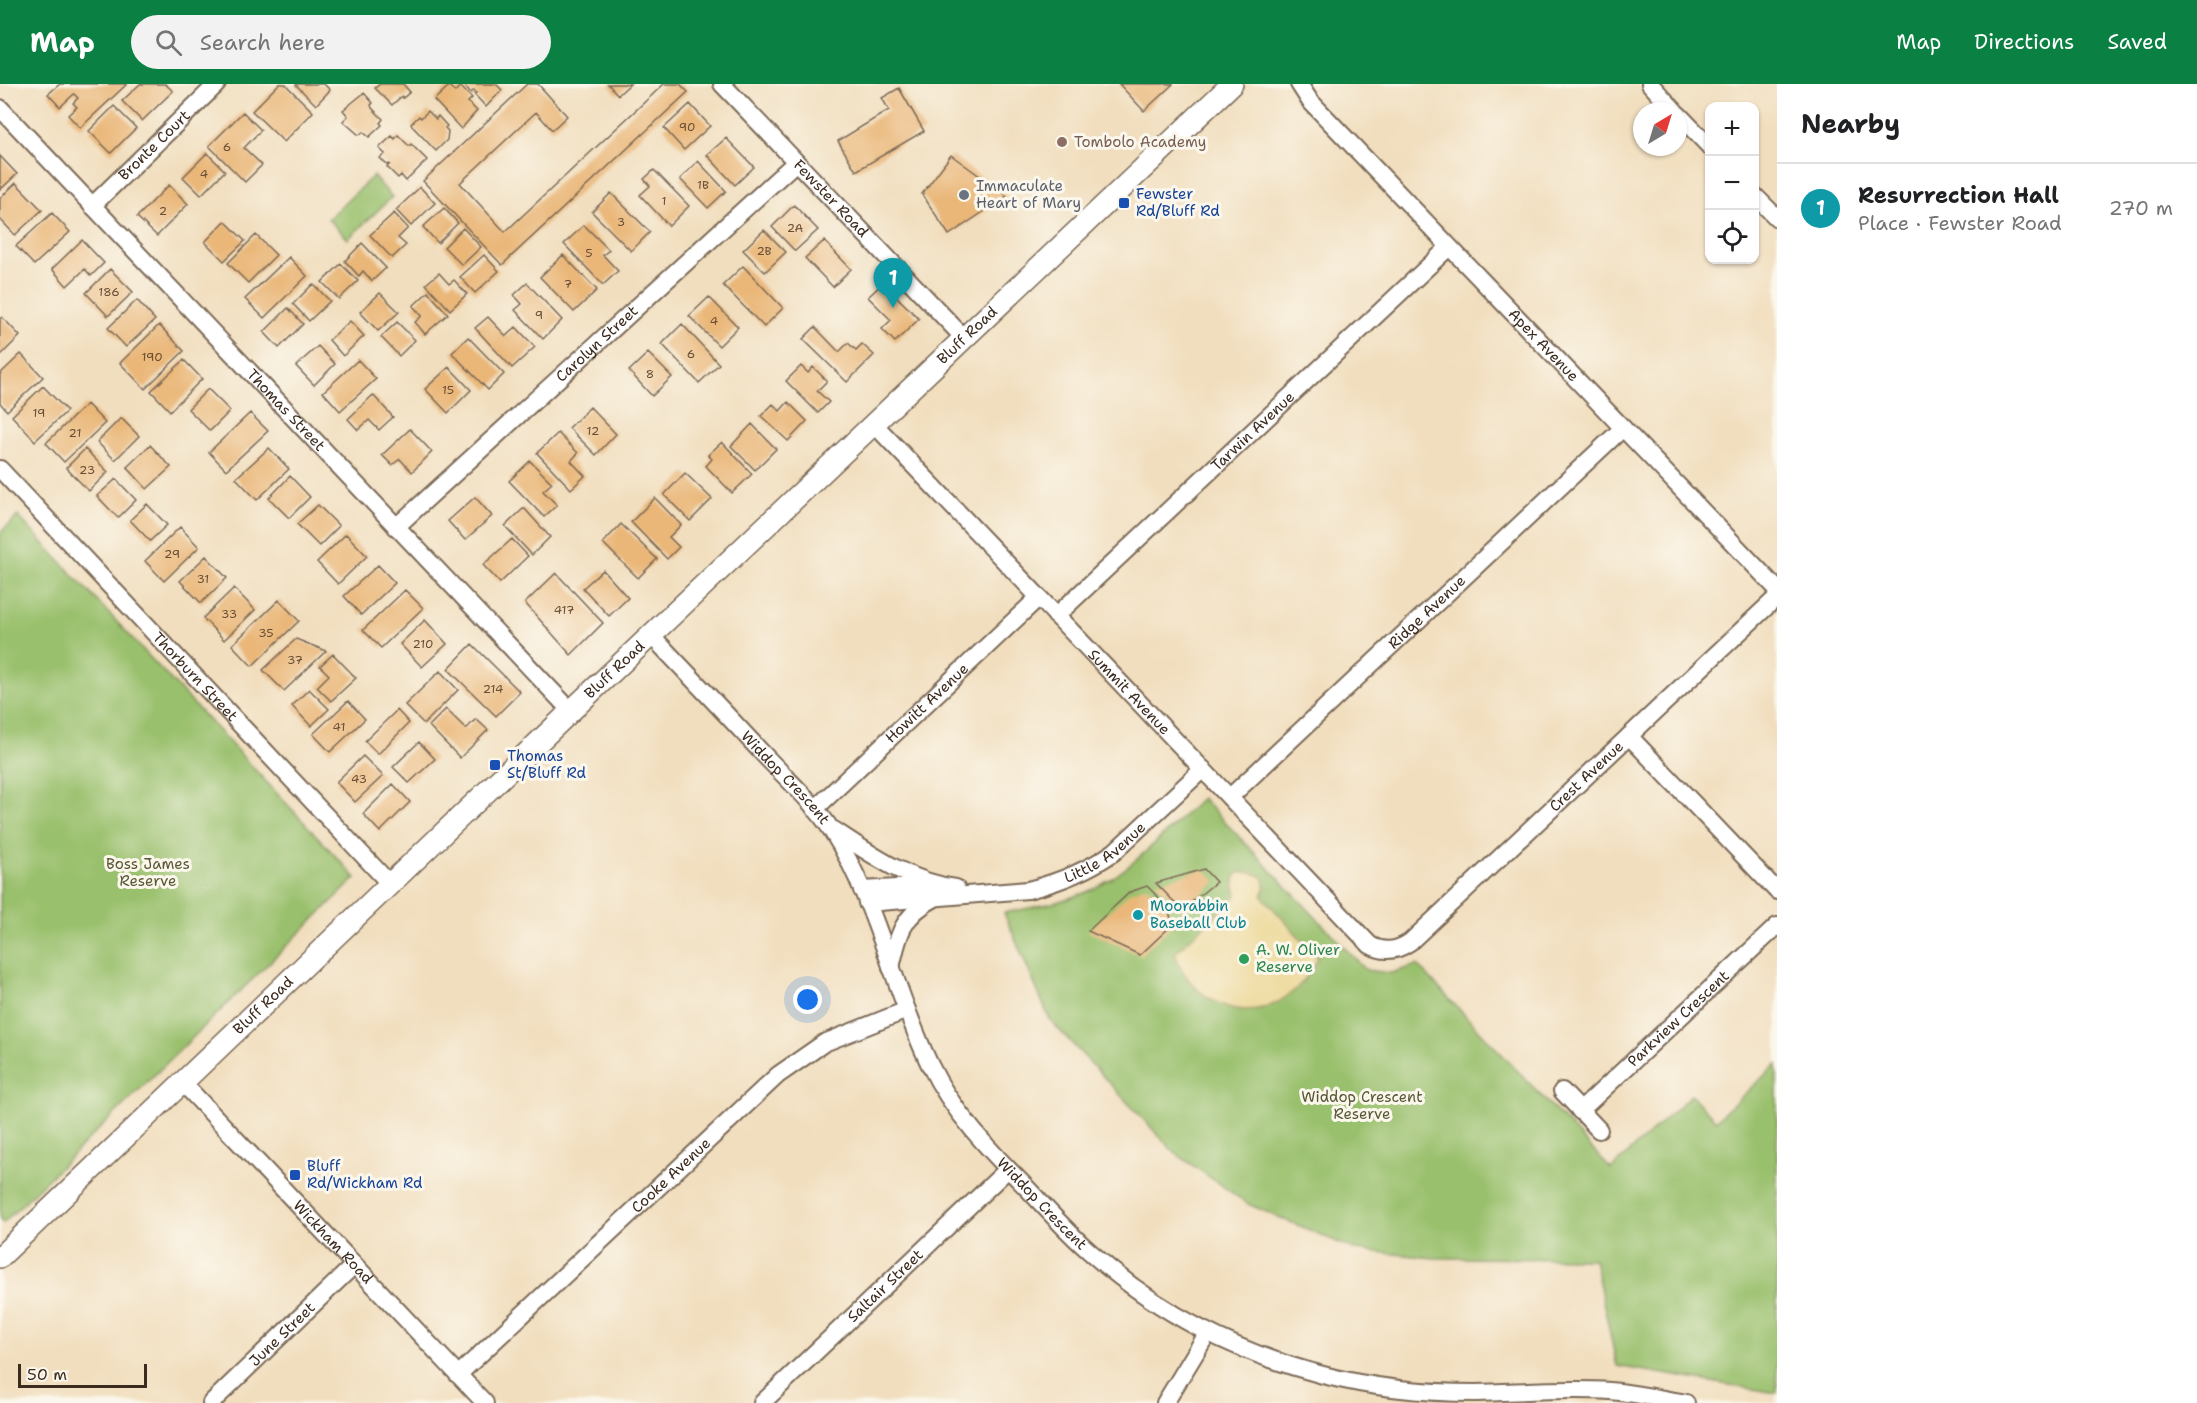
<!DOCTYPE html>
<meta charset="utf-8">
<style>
:root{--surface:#fff;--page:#f2f2f2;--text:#202124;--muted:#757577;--line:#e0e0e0;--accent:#0b8043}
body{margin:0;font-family:"Shantell Sans",sans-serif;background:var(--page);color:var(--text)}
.controls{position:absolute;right:18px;top:18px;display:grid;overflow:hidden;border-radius:12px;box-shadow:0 2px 4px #0004}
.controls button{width:54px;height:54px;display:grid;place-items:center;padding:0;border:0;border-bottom:2px solid var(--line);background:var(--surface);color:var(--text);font:30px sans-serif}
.compass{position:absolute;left:1633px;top:18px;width:54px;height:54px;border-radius:50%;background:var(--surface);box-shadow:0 2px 4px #0004;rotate:38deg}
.scale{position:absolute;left:18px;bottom:15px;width:129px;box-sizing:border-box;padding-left:6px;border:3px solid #3b2a1e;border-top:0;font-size:16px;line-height:21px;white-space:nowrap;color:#3b2a1e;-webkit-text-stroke:4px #fbf7ec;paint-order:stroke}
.you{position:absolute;left:808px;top:916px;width:21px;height:21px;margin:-15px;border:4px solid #fff;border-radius:50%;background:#1a73e8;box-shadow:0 0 0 9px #1a73e833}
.badge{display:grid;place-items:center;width:39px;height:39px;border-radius:50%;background:var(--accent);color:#fff;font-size:20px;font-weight:700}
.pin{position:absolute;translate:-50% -50px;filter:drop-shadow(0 2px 3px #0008)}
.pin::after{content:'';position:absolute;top:32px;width:21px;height:18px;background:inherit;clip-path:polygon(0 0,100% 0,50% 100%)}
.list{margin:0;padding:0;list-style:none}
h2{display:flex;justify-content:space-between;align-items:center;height:78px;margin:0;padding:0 24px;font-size:26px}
h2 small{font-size:20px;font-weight:400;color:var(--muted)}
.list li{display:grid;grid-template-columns:39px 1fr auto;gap:18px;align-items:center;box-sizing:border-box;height:90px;padding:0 24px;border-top:2px solid var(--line)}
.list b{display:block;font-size:22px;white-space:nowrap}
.list p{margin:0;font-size:20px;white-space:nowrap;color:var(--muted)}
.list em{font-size:20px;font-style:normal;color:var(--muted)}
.icon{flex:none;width:33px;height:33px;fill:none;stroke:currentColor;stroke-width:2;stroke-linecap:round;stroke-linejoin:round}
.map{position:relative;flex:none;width:1777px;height:1319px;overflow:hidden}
header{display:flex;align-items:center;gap:36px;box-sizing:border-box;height:84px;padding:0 30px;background:var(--accent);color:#fff}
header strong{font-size:28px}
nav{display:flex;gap:33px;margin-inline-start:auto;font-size:21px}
.search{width:420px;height:54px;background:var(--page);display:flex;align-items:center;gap:15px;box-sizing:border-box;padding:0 21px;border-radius:33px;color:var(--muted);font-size:22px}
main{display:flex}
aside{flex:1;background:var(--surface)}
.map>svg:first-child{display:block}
</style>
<header>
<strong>Map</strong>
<div class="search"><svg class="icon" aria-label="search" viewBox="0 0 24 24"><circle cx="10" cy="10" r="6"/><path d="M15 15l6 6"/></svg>Search here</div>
<nav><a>Map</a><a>Directions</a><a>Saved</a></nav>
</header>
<main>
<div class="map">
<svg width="1777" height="1319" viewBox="0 0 1777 1319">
<rect width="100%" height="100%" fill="#fbf7ec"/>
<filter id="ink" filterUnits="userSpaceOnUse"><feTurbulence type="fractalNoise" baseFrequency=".0167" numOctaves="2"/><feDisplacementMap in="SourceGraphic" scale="12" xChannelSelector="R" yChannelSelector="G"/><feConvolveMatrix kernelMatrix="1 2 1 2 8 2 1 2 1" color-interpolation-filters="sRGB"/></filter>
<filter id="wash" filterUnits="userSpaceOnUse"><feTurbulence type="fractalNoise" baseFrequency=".008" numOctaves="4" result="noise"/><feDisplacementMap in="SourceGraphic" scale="24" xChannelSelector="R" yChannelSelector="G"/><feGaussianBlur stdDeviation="1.35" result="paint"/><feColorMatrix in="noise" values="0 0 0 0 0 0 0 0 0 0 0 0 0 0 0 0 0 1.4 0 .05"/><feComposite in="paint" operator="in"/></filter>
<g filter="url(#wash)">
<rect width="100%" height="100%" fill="#f1debe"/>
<path fill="#99c06c" stroke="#6a7545" stroke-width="1.5" d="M373,92l19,21 -44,42 -20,-20z
M18,432l338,362 -353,345 -3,-3v-687z
M1202,714l164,172 25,3 26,-8 194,204 80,-74 25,25 61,-56v329l-160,-27 -23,-107 -160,-1 -78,-8 -108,-46 -73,-51 -125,-133 -46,-107c28,-6 58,-10 85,-22 39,-17 81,-63 113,-93z"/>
<path fill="#eeda9e" stroke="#94825e" stroke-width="1.5" d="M1241,788c18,2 30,2 21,24l56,62c-10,20 -25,37 -44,46 -41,19 -88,-11 -99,-51l62,-58 -3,-11 1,-8z"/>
<g id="blocks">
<path fill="#eab779" d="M60,0h67l-47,44 -12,-13 9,-8 -4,-4 5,-5 -4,-4 -14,13 -12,-13z
M140,0h25l8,7 -31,30 -20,-20z
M279,0h6l28,28 -29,30 -32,-31z
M297,0h27l6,6 -14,15 -20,-20z
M380,0h23l7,8 -7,6 -1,-2 -10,9 -17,-17z
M463,0h33l6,6 -16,17 -12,-13 2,-1 -2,-3 -3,3z
M527,0h11l29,32 -15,14 -16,-18 -76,71 45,49 159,-148h16l8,8 -186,173 -79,-84z
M608,0h22l-12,11z
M1119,0h54l-29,27z
M449,2l6,6 5,-6 12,12 -4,4 9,9 -16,18 -27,-29z
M899,4l25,43 -68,40 -18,-30 51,-31 -7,-12z
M364,9l9,10 -2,2 1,3 11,11 -3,4 2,2 -13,12 -6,-5 -4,3 -16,-14 5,-5 -5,-6z
M690,20l20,22 -26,24 -20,-22z
M114,22l22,22 -25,25 -22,-22z
M428,27l8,8 2,-3 9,10 -2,2 3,3 -1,9 -11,11 -24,-25 -1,-2 8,-8 2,2z
M243,28l18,18 -17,18 18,17 -17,17 -36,-36z
M398,51l11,11 2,-2 16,16 -21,21 -5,-6 -3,3 -11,-11 3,-3 -3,1 -7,-7 5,-4 -6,-6 13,-12 3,3z
M726,54l28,29 -19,18 -28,-30z
M207,69l18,18 -24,24 -18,-18z
M951,71l56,41 -58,39 -27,-41z
M0,72l17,18 -17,16z
M698,77l28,30 -18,17 -28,-29z
M654,86l35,36 -20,20 -29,-31 10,-9 -6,-7z
M16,99l26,27 -27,25 -15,-16v-21z
M169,101l19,19 -31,32 -20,-19z
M420,103l15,16 -24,23 -15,-16z
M611,109l39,39 -19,19 -39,-39z
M794,121l24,25 -23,21 -23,-24z
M444,124l14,15 -20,20 -15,-16z
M52,129l18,19 -36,33 -18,-19z
M394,129l14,15 -10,10 8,7 -14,13 -22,-23z
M225,137l20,20 -21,20 -19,-19z
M584,141l25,25 -6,5 15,16 -15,14 -39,-41z
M463,144l18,19 -19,18 -18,-18z
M764,146l22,22 -21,20 -22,-22z
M256,151l20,20 -28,28 -20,-20z
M82,156l22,23 -13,13 -6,-7 -18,17 -15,-17z
M824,157l27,28 -18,18 -28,-29z
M362,159l24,25 -14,13 -9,-10 -4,5 -14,-15z
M484,171l15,16 -24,22 -15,-16z
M563,171l34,35 -23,22 -34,-35z
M289,173l18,19 -43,42 -19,-19z
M341,180l17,17 -19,18 -17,-17z
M743,182l40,42 -19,19 -41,-42z
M110,185l23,23 -25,24 -22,-23z
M439,189l10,11 5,-4 13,14 -17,16 -24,-26z
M527,199l35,37 -19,19 -28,-29 7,-6 -8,-9z
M883,199l36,36 -24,23 -13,-13 9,-9 -23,-23z
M313,200l17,17 -21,20 -16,-17z
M428,208l20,22 -23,20 -10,-12 7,-6 -9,-10z
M380,209l19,19 -21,19 -18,-19z
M709,213l29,30 -19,19 -30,-30z
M137,216l18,20 -29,27 -18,-19z
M288,224l15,16 -24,24 -15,-16z
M2,233l18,19 -20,20v-37z
M488,233l18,19 10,-9 19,20 -23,21 -37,-40z
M350,237l14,15 -21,20 -14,-16z
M397,238l18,18 -16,16 -18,-19z
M682,240l37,40 -20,19 -37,-39z
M159,241l25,26 -39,38 -25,-26z
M815,243l24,25 9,-9 8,7 6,-6 12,11 -27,27 -44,-43z
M468,253l36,37 -16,16 -36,-37z
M318,262l17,18 -21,21 -18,-19z
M648,269l24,24 -20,19 -23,-25z
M21,270l22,23 -36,34 -7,-8v-29z
M184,276l18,19 -32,32 -19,-20z
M358,276l18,19 -36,32 -17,-19z
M801,282l7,7 5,-6 14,14 -10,10 12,11 -11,11 -32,-32z
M449,283l22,23 -23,23 -23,-24z
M43,302l24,25 -32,30 -23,-25z
M208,305l22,22 -20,20 -22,-22z
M373,311l20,22 -14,13 -10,-10 -11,10 -10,-11z
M788,318l19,19 -19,20 -27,-25 12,-12 7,7z
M87,320l18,19 -41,39 -18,-19z
M590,323l26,27 -20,21 -27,-27z
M250,329l18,18 -42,39 -17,-18z
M121,334l18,18 -24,24 -18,-18z
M752,340l24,25 -21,21 -24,-24z
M410,345l22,23 -20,20 -12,-13 -8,6 -10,-10z
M558,349l20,20 -7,8 14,15 -14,13 -34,-36z
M722,358l30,32 -20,19 -26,-27 6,-7 -4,-4z
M150,361l21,22 -24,22 -20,-22z
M269,364l20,21 -32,31 -21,-22z
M85,365l23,23 -19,19 -23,-23z
M530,377l22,22 -9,8 14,14 -13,12 -35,-36z
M685,389l27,26 -22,22 -26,-26z
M290,392l20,21 -21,21 -20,-20z
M116,395l20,21 -18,18 -21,-22z
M475,413l17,19 -27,24 -17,-19z
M655,414l26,27 -12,12 10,10 -12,12 -36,-37z
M147,420l20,21 -17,16 -20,-21z
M318,421l21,21 -20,20 -22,-22z
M524,424l26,29 -18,18 -27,-29z
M621,440l36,35 -19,19 -35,-35z
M180,443l19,20 -35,34 -19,-20z
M346,450l21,22 -29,28 -21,-22z
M512,455l16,17 -28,27 -17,-18z
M206,472l21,22 -26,25 -21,-22z
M378,481l17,18 -34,32 -17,-19z
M603,486l25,28 -19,18 -26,-28z
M556,489l47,50 -32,32 -46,-52z
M234,504l21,22 -31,30 -21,-22z
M405,506l18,18 -42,40 -18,-18z
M279,516l20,21 -47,45 -20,-21z
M425,536l22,24 -25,23 -22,-23z
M296,555l30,12 -42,40 -21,-21z
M472,560l48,48 -24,24 -48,-47z
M333,570l23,24 -25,23 -14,-14 12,-12 -9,-9z
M440,587l18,19 -34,34 -19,-19z
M309,605l20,20 -18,17 -19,-20z
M348,617l17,18 -35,33 -17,-18z
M446,625l20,20 10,-10 12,11 -28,28 -31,-32z
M397,626l12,13 -31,31 -13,-13z
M419,658l16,17 -26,24 -16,-16z
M363,672l20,20 -28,26 -19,-20z
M393,700l17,18 -30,30 -17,-18z
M1204,785l12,13 -34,28 -26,-27z
M1147,802l20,20 6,18 -33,31 -52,-24 42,-39z"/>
</g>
</g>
<g filter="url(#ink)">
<use href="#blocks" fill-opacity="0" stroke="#7b6956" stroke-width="1.5"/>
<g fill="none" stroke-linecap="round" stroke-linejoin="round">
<defs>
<g id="minor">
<path id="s1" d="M722,0l242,254"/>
<path id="s2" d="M1299,0l11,17 467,488"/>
<path d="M1650,0l25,27"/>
<path id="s3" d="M0,24l571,603"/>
<path d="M1678,30l32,33"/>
<path d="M1754,111l23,23"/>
<path id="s4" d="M92,122l125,-122"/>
<path id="s5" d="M874,340l496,521c14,8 27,6 40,-3l367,-345"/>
<path id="s6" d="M0,385l390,415"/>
<path id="s7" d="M396,443l400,-365"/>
<path id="s8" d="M1056,532l393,-369"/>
<path id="s9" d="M651,551c39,41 78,82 116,123 22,23 48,46 65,73 44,69 62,160 98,234 22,46 59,85 95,121 21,22 41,45 64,65 69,62 145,101 234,124 50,13 101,18 153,18 44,-1 89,-5 134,-2 25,2 51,8 76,12"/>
<path d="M1629,652l148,155"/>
<path id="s10" d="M1230,713l393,-369"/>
<path id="s11" d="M815,725l223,-211"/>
<path d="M834,746c38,25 76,52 122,58"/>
<path d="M862,806l70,-4"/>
<path id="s12" d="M867,819l161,-13c32,-8 59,-19 86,-38l89,-83"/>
<path d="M891,884c7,-33 11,-53 44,-70"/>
<path id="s13" d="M182,998l303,321"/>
<path d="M1562,1007l37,39"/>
<path id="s14" d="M1580,1027l197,-185"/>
<path id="s15" d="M458,1291l320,-300 46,-32 83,-33"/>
<path id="s16" d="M211,1319l143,-138"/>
<path id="s17" d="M762,1319l246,-234"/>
<path d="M1165,1319l42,-69"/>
</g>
<g id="major">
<path id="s18" d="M0,1173l571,-546 661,-627"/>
</g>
</defs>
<use href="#minor" stroke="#7b6956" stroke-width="20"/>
<use href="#major" stroke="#7b6956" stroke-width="24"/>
<use href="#minor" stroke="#fff" stroke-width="16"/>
<use href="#major" stroke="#fff" stroke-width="21"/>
</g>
</g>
<circle fill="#8d6e63" stroke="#fbf7ec" stroke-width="2" cx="1062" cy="58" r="6"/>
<circle fill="#6b7280" stroke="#fbf7ec" stroke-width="2" cx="964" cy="111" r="6"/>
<g fill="#1a4fb4" stroke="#fbf7ec" stroke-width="2">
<rect x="1118" y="113" width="12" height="12" rx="3"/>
<rect x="489" y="675" width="12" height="12" rx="3"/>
<rect x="289" y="1085" width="12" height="12" rx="3"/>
</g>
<circle fill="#0f9aa8" stroke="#fbf7ec" stroke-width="2" cx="1138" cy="831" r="6"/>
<circle fill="#2e9e5b" stroke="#fbf7ec" stroke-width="2" cx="1244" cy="875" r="6"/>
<g text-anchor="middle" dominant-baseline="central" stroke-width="6" stroke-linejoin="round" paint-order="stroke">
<g font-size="12" fill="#674d35">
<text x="687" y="43">90</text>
<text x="227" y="63">6</text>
<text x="204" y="90">4</text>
<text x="703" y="101">1B</text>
<text x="664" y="117">1</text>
<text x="163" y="127">2</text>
<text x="621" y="138">3</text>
<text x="795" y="144">2A</text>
<text x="764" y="167">2B</text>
<text x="589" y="169">5</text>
<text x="568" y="200">7</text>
<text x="109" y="208">186</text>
<text x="539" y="231">9</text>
<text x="714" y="237">4</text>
<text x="691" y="270">6</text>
<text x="152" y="273">190</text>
<text x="650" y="290">8</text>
<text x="448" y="306">15</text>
<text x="39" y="329">19</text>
<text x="593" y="347">12</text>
<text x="75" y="349">21</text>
<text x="87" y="386">23</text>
<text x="172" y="470">29</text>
<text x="203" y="495">31</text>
<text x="564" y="526">417</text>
<text x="229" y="530">33</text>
<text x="266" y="549">35</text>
<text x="423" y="560">210</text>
<text x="295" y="576">37</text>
<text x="493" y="605">214</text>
<text x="339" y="643">41</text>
<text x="359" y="695">43</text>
</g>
<g font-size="15" fill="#785e54" stroke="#fbf7ec" text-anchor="start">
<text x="1074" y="58">Tombolo Academy</text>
</g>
<g font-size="15" fill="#3b2a1e" stroke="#fbf7ec">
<text stroke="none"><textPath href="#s4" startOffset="87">Bronte Court</textPath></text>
<text stroke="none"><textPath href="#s1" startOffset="158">Fewster Road</textPath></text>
<text stroke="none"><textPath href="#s18" startOffset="1336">Bluff Road</textPath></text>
<text stroke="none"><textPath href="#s7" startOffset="272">Carolyn Street</textPath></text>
<text stroke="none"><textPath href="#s2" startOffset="358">Apex Avenue</textPath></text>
<text stroke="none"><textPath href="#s3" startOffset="416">Thomas Street</textPath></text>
<text stroke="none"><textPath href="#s8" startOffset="270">Tarwin Avenue</textPath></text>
<text stroke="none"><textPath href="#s10" startOffset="270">Ridge Avenue</textPath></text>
<text stroke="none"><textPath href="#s18" startOffset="850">Bluff Road</textPath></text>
<text stroke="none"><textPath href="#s6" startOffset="285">Thorburn Street</textPath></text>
<text stroke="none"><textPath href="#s5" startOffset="370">Summit Avenue</textPath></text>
<text stroke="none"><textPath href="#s11" startOffset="154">Howitt Avenue</textPath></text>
<text stroke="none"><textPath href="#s5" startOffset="1004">Crest Avenue</textPath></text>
<text stroke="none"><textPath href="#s9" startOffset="196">Widdop Crescent</textPath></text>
<text stroke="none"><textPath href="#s12" startOffset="248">Little Avenue</textPath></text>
<text stroke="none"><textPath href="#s18" startOffset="364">Bluff Road</textPath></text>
<text stroke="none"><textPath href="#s14" startOffset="135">Parkview Crescent</textPath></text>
<text stroke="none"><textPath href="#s15" startOffset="292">Cooke Avenue</textPath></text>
<text stroke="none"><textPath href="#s9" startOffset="700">Widdop Crescent</textPath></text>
<text stroke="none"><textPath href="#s13" startOffset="220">Wickham Road</textPath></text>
<text stroke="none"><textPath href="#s17" startOffset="170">Saltair Street</textPath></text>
<text stroke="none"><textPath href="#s16" startOffset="99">June Street</textPath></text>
</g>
<g font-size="15" fill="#5b616d" stroke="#fbf7ec" text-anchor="start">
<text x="976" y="102">Immaculate<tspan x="976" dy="17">Heart of Mary</tspan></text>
</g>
<g font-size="15" fill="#164399" stroke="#fbf7ec" text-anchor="start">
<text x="1136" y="110">Fewster<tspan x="1136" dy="17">Rd/Bluff Rd</tspan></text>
<text x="507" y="672">Thomas<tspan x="507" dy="17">St/Bluff Rd</tspan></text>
<text x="307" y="1082">Bluff<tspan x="307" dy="17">Rd/Wickham Rd</tspan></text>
</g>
<g font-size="15" fill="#575735" stroke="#fbf7ec">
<text x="148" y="780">Boss James<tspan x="148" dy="17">Reserve</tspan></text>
<text x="1362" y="1013">Widdop Crescent<tspan x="1362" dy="17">Reserve</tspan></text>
</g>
<g font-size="15" fill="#0d838f" stroke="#fbf7ec" text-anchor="start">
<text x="1150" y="822">Moorabbin<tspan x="1150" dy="17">Baseball Club</tspan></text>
</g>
<g font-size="15" fill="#27864d" stroke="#fbf7ec" text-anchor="start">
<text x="1256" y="866">A. W. Oliver<tspan x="1256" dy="17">Reserve</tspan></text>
</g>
</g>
</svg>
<div class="controls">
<button>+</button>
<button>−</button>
<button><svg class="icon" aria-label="locate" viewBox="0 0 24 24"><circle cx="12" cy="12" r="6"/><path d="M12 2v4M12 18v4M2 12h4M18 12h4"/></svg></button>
</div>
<svg class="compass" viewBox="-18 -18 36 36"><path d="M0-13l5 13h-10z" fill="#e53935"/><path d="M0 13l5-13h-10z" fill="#757577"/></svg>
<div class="scale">50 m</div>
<div class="you"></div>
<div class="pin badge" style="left:893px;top:224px;background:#0f9aa8">1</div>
</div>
<aside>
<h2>Nearby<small></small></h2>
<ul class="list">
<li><span class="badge" style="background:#0f9aa8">1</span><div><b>Resurrection Hall</b><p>Place · Fewster Road</p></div><em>270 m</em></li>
</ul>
</aside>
</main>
